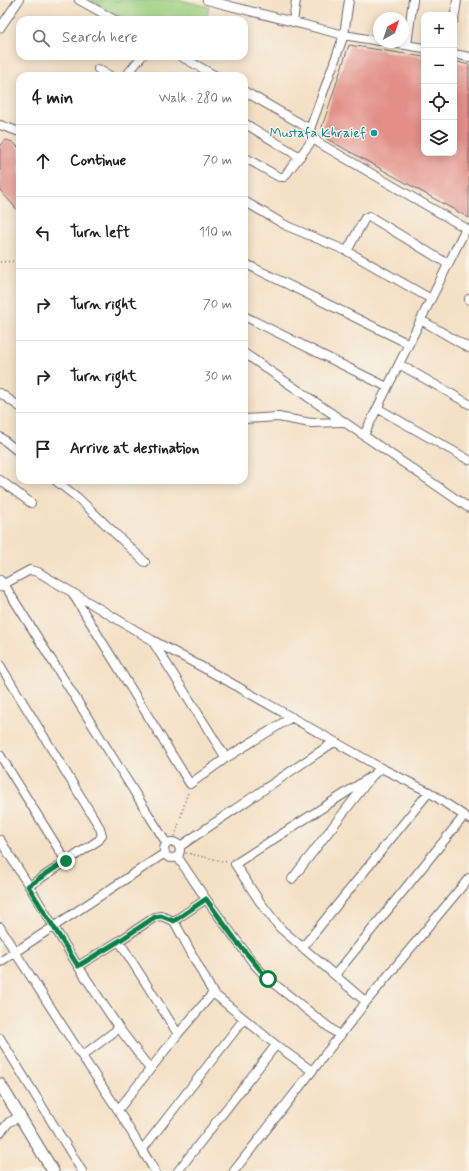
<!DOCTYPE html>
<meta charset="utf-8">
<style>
:root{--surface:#fff;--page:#f2f2f2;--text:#222;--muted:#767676;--line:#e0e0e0}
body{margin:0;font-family:Mynerve,sans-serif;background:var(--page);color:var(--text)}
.controls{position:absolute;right:12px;top:12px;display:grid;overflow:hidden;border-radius:8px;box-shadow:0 2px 10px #0003}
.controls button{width:36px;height:36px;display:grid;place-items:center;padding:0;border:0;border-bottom:1px solid var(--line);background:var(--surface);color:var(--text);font:20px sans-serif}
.compass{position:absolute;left:373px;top:12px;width:36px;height:36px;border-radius:50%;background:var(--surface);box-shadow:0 2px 10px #0003;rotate:39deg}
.stop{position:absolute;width:12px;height:12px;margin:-9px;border:3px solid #0b8043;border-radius:50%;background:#fff}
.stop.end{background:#0b8043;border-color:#fff;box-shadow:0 1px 4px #0008}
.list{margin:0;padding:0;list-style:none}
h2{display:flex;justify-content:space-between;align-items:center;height:52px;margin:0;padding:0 16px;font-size:17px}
h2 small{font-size:13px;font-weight:400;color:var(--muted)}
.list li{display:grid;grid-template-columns:26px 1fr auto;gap:12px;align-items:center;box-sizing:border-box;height:72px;padding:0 16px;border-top:1px solid var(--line)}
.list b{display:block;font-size:15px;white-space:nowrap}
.list em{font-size:13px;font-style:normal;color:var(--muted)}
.icon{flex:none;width:22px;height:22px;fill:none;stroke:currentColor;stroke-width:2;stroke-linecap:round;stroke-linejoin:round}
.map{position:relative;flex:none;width:469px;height:1171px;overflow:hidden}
.search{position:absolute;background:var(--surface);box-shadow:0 2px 10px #0003;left:16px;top:16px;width:232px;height:44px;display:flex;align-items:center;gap:10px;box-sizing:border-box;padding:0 14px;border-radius:12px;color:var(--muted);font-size:15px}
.panel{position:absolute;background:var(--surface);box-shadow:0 2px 10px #0003;left:16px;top:72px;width:232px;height:412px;border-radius:12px}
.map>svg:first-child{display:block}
</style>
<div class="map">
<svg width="469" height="1171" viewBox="0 0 469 1171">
<rect width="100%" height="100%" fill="#f7f3e8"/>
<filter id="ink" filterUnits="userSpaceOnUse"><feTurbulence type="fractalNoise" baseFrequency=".025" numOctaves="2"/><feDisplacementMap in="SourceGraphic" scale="8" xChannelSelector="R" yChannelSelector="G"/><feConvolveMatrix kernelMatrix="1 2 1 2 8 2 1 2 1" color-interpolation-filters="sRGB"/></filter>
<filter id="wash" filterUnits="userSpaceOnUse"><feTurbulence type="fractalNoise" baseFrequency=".012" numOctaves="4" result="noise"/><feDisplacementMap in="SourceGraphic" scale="16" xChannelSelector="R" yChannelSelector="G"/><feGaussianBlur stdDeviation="0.9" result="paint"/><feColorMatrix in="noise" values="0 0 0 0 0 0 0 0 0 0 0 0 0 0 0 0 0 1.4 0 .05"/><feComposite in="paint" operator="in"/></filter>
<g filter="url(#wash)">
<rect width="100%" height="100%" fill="#f4e0c5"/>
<path fill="#9dd080" stroke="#60795e" d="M90,0h91l28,7 -3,13h-80z"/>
<g id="blocks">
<path fill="#e38f88" d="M349,45l75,12v96h30v-92l15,4v153l-142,-79 -5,-12z
M6,140l7,2 7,7v64l-20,-23v-45z"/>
</g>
</g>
<g filter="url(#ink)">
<use href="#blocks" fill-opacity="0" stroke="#6c646b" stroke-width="1"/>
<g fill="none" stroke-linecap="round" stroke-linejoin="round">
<defs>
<path id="street" d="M79,0l36,20
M207,0l137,35 35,6
M454,20l3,-20
M293,22l3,-22
M0,28l19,-28
M386,42l38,6
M407,45l6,-45
M454,54l15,3
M180,56l36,20
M98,69l12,7
M126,76l16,-20
M244,91l66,38 34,-94 5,-35
M244,123l56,34
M0,125l20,7
M310,129l4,9 5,5 150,87
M244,157l35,20h5l30,-39
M244,201l43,25 60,25 84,48
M347,251l18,-33 4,-2 79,48
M244,263l165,81
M469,299v1
M244,316l143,71
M421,320l48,28
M244,353l225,155
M399,364l70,40
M0,393l20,14
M377,408l92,52
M244,419l34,-2 33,6 31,-1
M364,435l102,-207
M0,437l20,16
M0,480l31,23
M55,480l23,18 67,64
M0,580l4,4 26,-14 8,2 114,68 72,39 157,89 48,24 40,27
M0,587l4,-3 163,260
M74,596l116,188 36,-26 66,-41
M153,642l73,116
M0,665l100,163 2,7 -3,5 -70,46 49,80
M0,755l66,106
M0,840l29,46
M164 850a8 8 0 1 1 16 0a8 8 0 1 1-16 0Z
M179,847l155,-105
M177,856l29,43 48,65 14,15 72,57
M292,879l80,-103 9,-8
M174,921l39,72
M0,927l15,25 67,104
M119,941l59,93
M302,948l127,-156
M0,962l165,-109
M335,975l129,-159
M366,1002l-86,-74 -20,-26 -25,-38 137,-88
M119,1028l31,41
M0,1038l82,133
M118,1110l60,-76 35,-41 63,52
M0,1133l9,-11 11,-5
M142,1150l-24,-40 -36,-54 37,-28 -41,-62 41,-25 36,-24 6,-1 13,5 32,-22
M155,1171l-13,-21 102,-131
M178,1171l98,-126 36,26
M234,1171l132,-169 103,-124"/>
<path id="secondary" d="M0,1084l53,87"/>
</defs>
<use href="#street" stroke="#6c646b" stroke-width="10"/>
<use href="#secondary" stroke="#6c646b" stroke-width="13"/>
<path stroke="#6c646b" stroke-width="1.5" stroke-dasharray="1 3" stroke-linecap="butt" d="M0,262l20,-1
M174,840l14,-48
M186,853l41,9"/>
<use href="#street" stroke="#fff" stroke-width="8"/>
<use href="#secondary" stroke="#fff" stroke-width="11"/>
</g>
</g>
<g fill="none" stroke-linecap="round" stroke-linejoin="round" filter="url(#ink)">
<path stroke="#0b8043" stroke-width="5" d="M66,861l-38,25 50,80 41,-25 36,-24 6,-1 13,5 32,-22 31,43 31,37"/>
</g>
<circle fill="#0f9aa8" stroke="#f7f3e8" stroke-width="1.5" cx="374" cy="133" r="4"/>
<g text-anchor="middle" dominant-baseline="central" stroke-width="3" stroke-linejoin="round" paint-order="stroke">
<g font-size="14" fill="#0d838f" stroke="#f7f3e8" text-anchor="end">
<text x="366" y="133">Mustafa Khraief</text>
</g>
</g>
</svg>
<div class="controls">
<button>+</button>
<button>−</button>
<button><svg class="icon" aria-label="locate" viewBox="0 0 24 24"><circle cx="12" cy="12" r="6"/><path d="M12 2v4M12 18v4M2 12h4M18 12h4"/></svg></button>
<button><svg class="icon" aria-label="layers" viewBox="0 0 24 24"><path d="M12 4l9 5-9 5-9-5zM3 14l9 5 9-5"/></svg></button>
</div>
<svg class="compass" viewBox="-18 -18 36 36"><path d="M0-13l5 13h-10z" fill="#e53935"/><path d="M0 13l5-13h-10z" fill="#767676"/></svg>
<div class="stop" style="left:268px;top:979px"></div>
<div class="stop end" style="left:66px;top:861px"></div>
<div class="search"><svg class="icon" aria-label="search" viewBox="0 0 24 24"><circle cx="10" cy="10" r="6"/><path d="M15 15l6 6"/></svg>Search here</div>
<section class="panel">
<h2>4 min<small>Walk · 280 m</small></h2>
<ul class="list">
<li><svg class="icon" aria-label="ahead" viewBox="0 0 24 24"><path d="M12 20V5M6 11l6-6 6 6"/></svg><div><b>Continue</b></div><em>70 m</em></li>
<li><svg class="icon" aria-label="left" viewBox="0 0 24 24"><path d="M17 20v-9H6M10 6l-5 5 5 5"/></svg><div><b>Turn left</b></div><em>110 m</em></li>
<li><svg class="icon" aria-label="right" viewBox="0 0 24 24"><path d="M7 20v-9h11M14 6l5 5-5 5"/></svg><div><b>Turn right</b></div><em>70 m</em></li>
<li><svg class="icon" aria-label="right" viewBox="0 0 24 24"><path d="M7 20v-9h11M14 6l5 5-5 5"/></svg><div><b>Turn right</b></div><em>30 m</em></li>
<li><svg class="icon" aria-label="arrive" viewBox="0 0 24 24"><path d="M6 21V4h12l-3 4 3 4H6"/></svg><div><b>Arrive at destination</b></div></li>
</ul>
</section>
</div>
